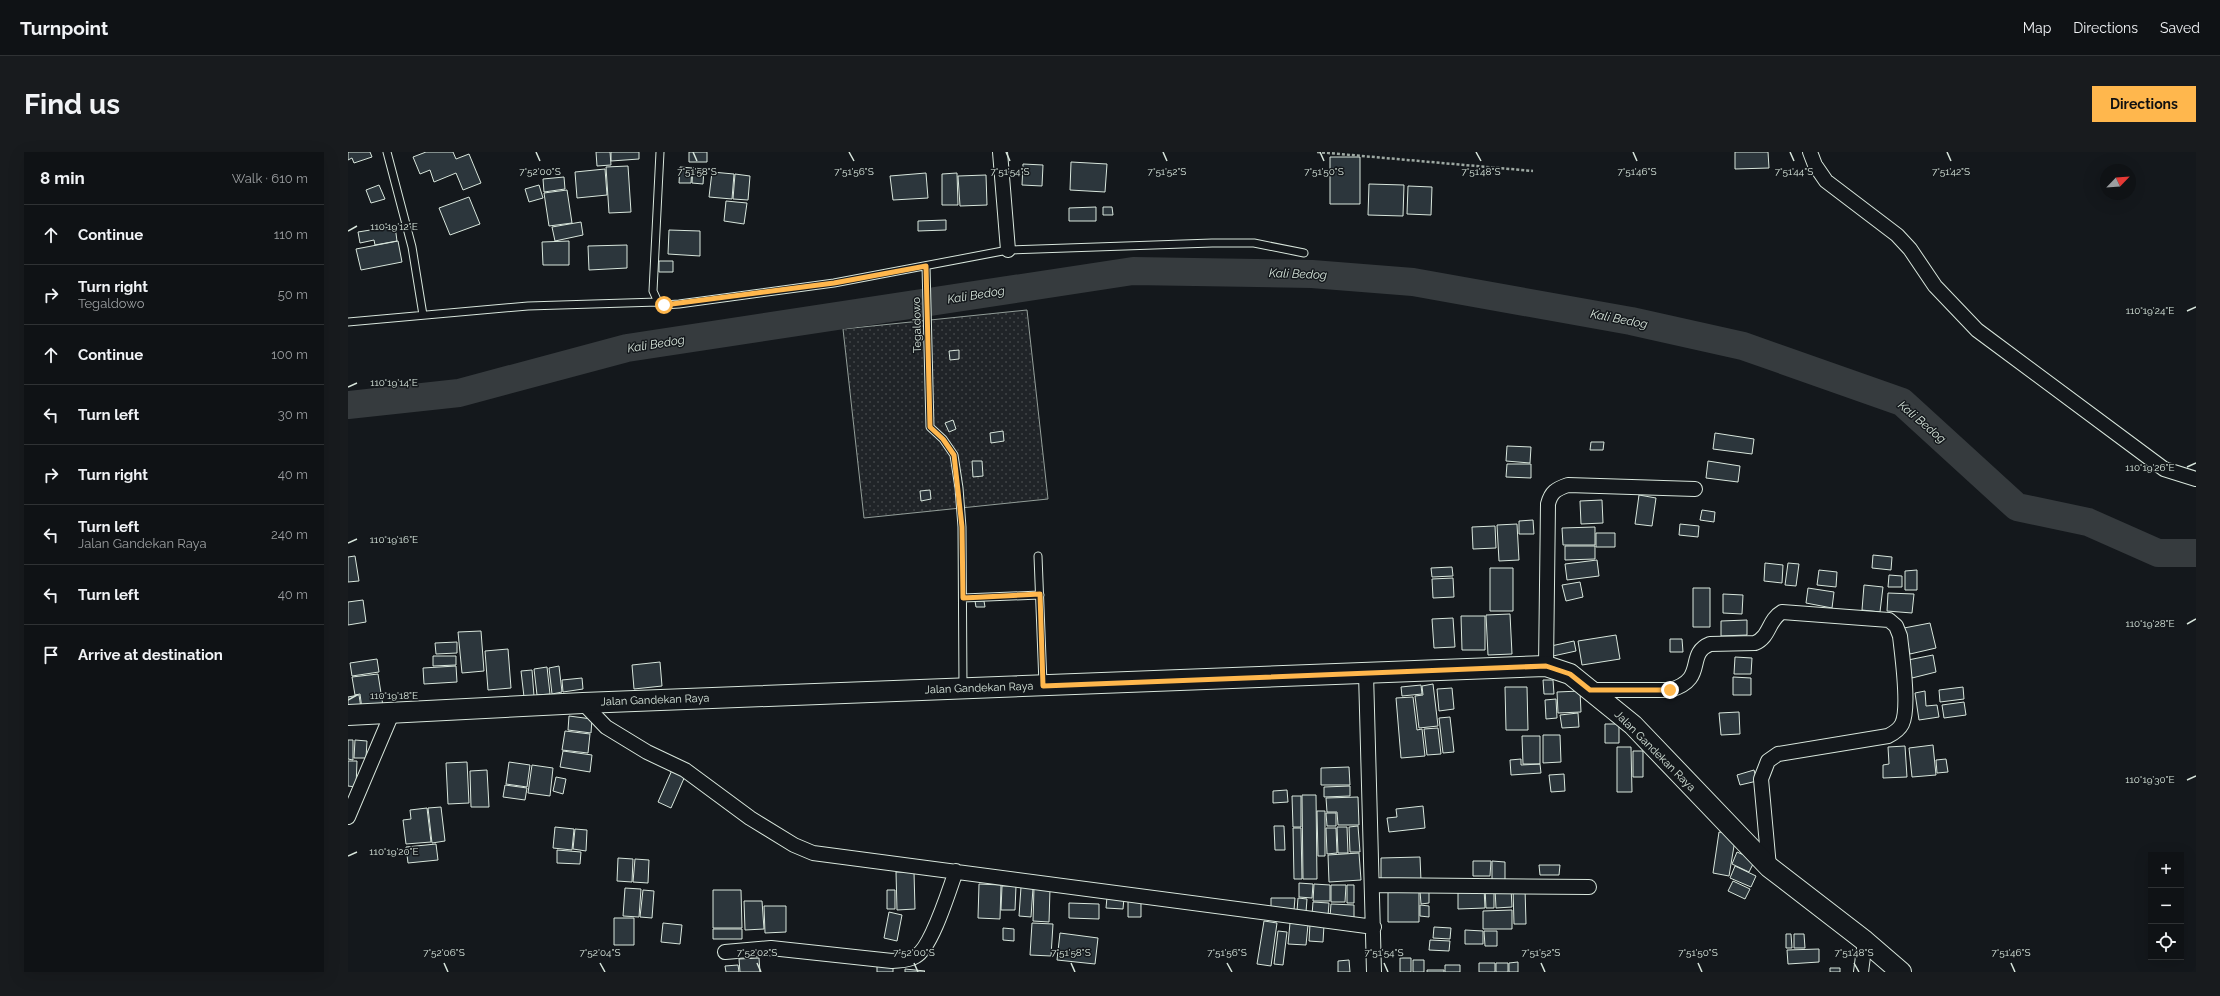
<!DOCTYPE html>
<meta charset="utf-8">
<style>
:root{--surface:#0f1215;--page:#181b1e;--text:#f1f3f6;--muted:#9b9ea0;--line:#2f3234;--accent:#ffb74d}
body{margin:0;font-family:Raleway,sans-serif;background:var(--page);color:var(--text)}
.controls{position:absolute;right:12px;bottom:12px;display:grid;overflow:hidden;border-radius:0px;box-shadow:0 4px 16px #0002}
.controls button{width:36px;height:36px;display:grid;place-items:center;padding:0;border:0;border-bottom:1px solid var(--line);background:var(--surface);color:var(--text);font:20px sans-serif}
.compass{position:absolute;left:1752px;top:12px;width:36px;height:36px;border-radius:50%;background:var(--surface);box-shadow:0 4px 16px #0002;rotate:65deg}
.stop{position:absolute;width:12px;height:12px;margin:-9px;border:3px solid #ffb74d;border-radius:50%;background:#fff}
.stop.end{background:#ffb74d;border-color:#fff;box-shadow:0 1px 4px #0008}
.list{margin:0;padding:0;list-style:none}
h2{display:flex;justify-content:space-between;align-items:center;height:52px;margin:0;padding:0 16px;font-size:17px}
h2 small{font-size:13px;font-weight:400;color:var(--muted)}
.list li{display:grid;grid-template-columns:26px 1fr auto;gap:12px;align-items:center;box-sizing:border-box;height:60px;padding:0 16px;border-top:1px solid var(--line)}
.list b{display:block;font-size:15px;white-space:nowrap}
.list p{margin:0;font-size:13px;white-space:nowrap;color:var(--muted)}
.list em{font-size:13px;font-style:normal;color:var(--muted)}
.icon{flex:none;width:22px;height:22px;fill:none;stroke:currentColor;stroke-width:2;stroke-linecap:round;stroke-linejoin:round}
.map{position:relative;flex:none;width:1848px;height:820px;overflow:hidden;border-radius:0px}
header{display:flex;align-items:center;gap:24px;box-sizing:border-box;height:56px;padding:0 20px;background:var(--surface);border-bottom:1px solid var(--line)}
header strong{font-size:19px}
nav{display:flex;gap:22px;margin-inline-start:auto;font-size:14px}
.intro{display:flex;align-items:center;justify-content:space-between;box-sizing:border-box;height:96px;padding:0 24px}
h1{margin:0;font-size:28px}
.button{padding:10px 18px;border-radius:0px;background:var(--accent);color:#111;font-size:14px;font-weight:700}
main{display:flex;gap:24px;padding:0 24px}
aside{flex:1;background:var(--surface);border-radius:0px;box-shadow:0 4px 16px #0002}
.map>svg:first-child{display:block}
</style>
<header>
<strong>Turnpoint</strong>
<nav><a>Map</a><a>Directions</a><a>Saved</a></nav>
</header>
<div class="intro"><h1>Find us</h1><a class="button">Directions</a></div>
<main>
<aside>
<h2>8 min<small>Walk · 610 m</small></h2>
<ul class="list">
<li><svg class="icon" aria-label="ahead" viewBox="0 0 24 24"><path d="M12 20V5M6 11l6-6 6 6"/></svg><div><b>Continue</b></div><em>110 m</em></li>
<li><svg class="icon" aria-label="right" viewBox="0 0 24 24"><path d="M7 20v-9h11M14 6l5 5-5 5"/></svg><div><b>Turn right</b><p>Tegaldowo</p></div><em>50 m</em></li>
<li><svg class="icon" aria-label="ahead" viewBox="0 0 24 24"><path d="M12 20V5M6 11l6-6 6 6"/></svg><div><b>Continue</b></div><em>100 m</em></li>
<li><svg class="icon" aria-label="left" viewBox="0 0 24 24"><path d="M17 20v-9H6M10 6l-5 5 5 5"/></svg><div><b>Turn left</b></div><em>30 m</em></li>
<li><svg class="icon" aria-label="right" viewBox="0 0 24 24"><path d="M7 20v-9h11M14 6l5 5-5 5"/></svg><div><b>Turn right</b></div><em>40 m</em></li>
<li><svg class="icon" aria-label="left" viewBox="0 0 24 24"><path d="M17 20v-9H6M10 6l-5 5 5 5"/></svg><div><b>Turn left</b><p>Jalan Gandekan Raya</p></div><em>240 m</em></li>
<li><svg class="icon" aria-label="left" viewBox="0 0 24 24"><path d="M17 20v-9H6M10 6l-5 5 5 5"/></svg><div><b>Turn left</b></div><em>40 m</em></li>
<li><svg class="icon" aria-label="arrive" viewBox="0 0 24 24"><path d="M6 21V4h12l-3 4 3 4H6"/></svg><div><b>Arrive at destination</b></div></li>
</ul>
</aside>
<div class="map">
<svg width="1848" height="820" viewBox="0 0 1848 820">
<defs>
<pattern id="park-dots" width="8" height="8" patternUnits="userSpaceOnUse"><rect width="8" height="8" fill="#202428"/><path d="M2 2h.1M6 6h.1" fill="none" stroke="#404447" stroke-width="1.8" stroke-linecap="round"/></pattern>
</defs>
<rect width="100%" height="100%" fill="#14181c"/>
<path fill="url(#park-dots)" stroke="#939e99" d="M679,158l21,189 -184,19 -21,-189z"/>
<g fill="none" stroke-linecap="round" stroke-linejoin="round">
<path stroke="#363b3e" stroke-width="28" d="M0,253l111,-12 168,-45 506,-77 179,3 101,8 218,39 112,25 159,56 115,105 71,15 70,31h38"/>
</g>
<path fill="#2c363c" stroke="#d8e6dc" d="M0,0h22l2,5 -18,6 -2,-5 -4,2z
M78,0h27l3,7 13,-5 12,29 -18,7 -7,-17 -22,9 -4,-12 -10,4 -7,-17z
M248,0h14l1,13 -14,1z
M263,0h28v7l-28,2z
M341,0h18v10h-18z
M1387,0h33l1,16 -34,1z
M982,5h30v47h-30z
M723,10l36,2 -2,28 -35,-2z
M675,12l20,1 -1,21 -20,-1z
M280,14l3,46 -22,1 -3,-46z
M332,15l12,1 -1,15h-12z
M345,16l11,1 -1,15 -11,-1z
M257,17l2,26 -30,3 -2,-26z
M364,20l22,2 -2,25 -23,-2z
M578,21l2,25 -35,2 -3,-24z
M609,21l1,32h-16v-31z
M387,22l15,2 -2,24 -15,-1z
M638,23l1,30 -27,1 -2,-30z
M216,25l1,12 -21,3 -1,-13z
M1021,32l35,1 -1,31 -35,-1z
M31,33l6,14 -14,4 -5,-13z
M191,33l4,13 -14,4 -4,-13z
M1060,34l24,1 -1,28 -24,-1z
M219,38l5,33 -23,3 -5,-33z
M121,45l11,27 -30,11 -11,-27z
M378,49l21,2 -3,21 -20,-3z
M748,55v14h-27v-13z
M755,55h9l1,8h-10z
M598,68v10l-28,1v-10z
M233,70l2,13 -28,6 -3,-14z
M47,74l2,15 -22,4 -1,-5 -14,3 -2,-11z
M321,78l31,1v25l-32,-2z
M50,89l4,21 -41,8 -5,-21z
M221,89v24h-26l-1,-23z
M279,93v23l-38,2 -1,-24z
M311,109h14v11h-14z
M611,198v9l-9,1 -1,-9z
M605,268l3,9 -7,3 -4,-9z
M655,279l1,10 -13,2 -1,-10z
M1367,281l39,6 -2,15 -39,-5z
M1243,290h13l-1,8h-13z
M1159,294l24,1 -1,16 -24,-2z
M624,309h10l1,15 -10,1z
M1360,309l32,5 -2,16 -32,-4z
M1159,312h24v14l-25,-1z
M582,338l1,9 -10,2 -1,-10z
M1291,343l17,3 -4,28 -17,-2z
M1254,348l1,23 -22,1 -1,-23z
M1354,358l13,2 -1,10 -14,-2z
M1185,368l1,14h-15v-13z
M1169,372l2,36 -20,1 -2,-36z
M1332,372l19,2 -1,11 -19,-2z
M1147,374l1,22 -23,1 -1,-22z
M1247,375v18h-32l-1,-17z
M1248,381h19v14h-19z
M1217,394h30v13l-30,1z
M1525,403l19,2 -1,13 -19,-2z
M7,404l4,25 -11,1v-25z
M1249,408l2,16 -32,4 -2,-16z
M1417,411l18,2 -1,18 -18,-2z
M1440,411l11,1 -3,22 -11,-1z
M1104,415l1,9 -21,1 -1,-9z
M1142,416h23v43h-23z
M1471,418l18,2 -1,15 -19,-2z
M1569,418v20h-12v-19z
M1541,423l13,1v11h-14z
M1105,426l1,19 -21,1 -1,-19z
M1232,430l3,15 -17,4 -4,-16z
M1516,433l19,2 -3,25 -18,-2z
M1345,436h17v39h-17z
M1460,436l26,4 -2,16 -26,-5z
M1540,441l26,1 -2,19 -25,-2z
M1375,442l20,1 -1,19 -19,-1z
M15,448l3,22 -18,3v-23z
M627,449h9l1,6h-9z
M1162,462l2,40 -24,1 -2,-40z
M1113,464h24v34h-23z
M1105,466l2,29 -21,1 -2,-29z
M1399,468v15l-26,1v-15z
M1582,471l6,25 -26,6 -6,-26z
M133,479l3,40 -22,2 -4,-41z
M1268,483l4,24 -38,6 -4,-24z
M1322,487h12l1,13h-13z
M1226,489l2,10 -23,5 -2,-10z
M109,490v11l-21,1 -1,-11z
M160,497l3,39 -23,2 -3,-39z
M1585,503l3,17 -24,6 -4,-18z
M85,504h23v9l-23,1z
M1387,505l17,1 -1,16h-17z
M29,507l2,13 -27,4 -2,-13z
M312,510l2,24 -28,3 -2,-24z
M108,514l1,16 -33,2 -1,-16z
M211,514l3,26 -10,2 -3,-26z
M199,515l3,27 -13,1 -3,-26z
M184,518l2,26 -10,1 -3,-26z
M30,522l5,32 -21,3 -2,-15 -5,1 -3,-18z
M1385,525l18,1v17h-18z
M234,526l1,11 -20,3 -1,-12z
M1195,528h10l1,14h-10z
M1085,532l5,42 -19,2 -4,-32 8,-1 -1,-9z
M1073,533l1,9 -20,2 -1,-9z
M1157,535h22l1,43h-22z
M1615,535l1,12 -24,3 -1,-12z
M1104,536l2,21 -15,2 -2,-22z
M1232,539l1,21 -23,1 -1,-21z
M1577,539l1,15 11,-1 2,12 -20,3 -4,-27z
M11,543l2,13 -13,2v-13z
M1065,545l4,33 5,-1 3,27 -24,2 -5,-60z
M1208,547l1,19 -11,1 -1,-19z
M1616,550l2,13 -22,3 -2,-13z
M1391,560l1,22 -19,1 -2,-22z
M1230,561l1,14 -17,1 -2,-13z
M221,564l23,3 -1,14 -23,-3z
M1102,565l4,35 -11,1 -4,-35z
M1257,572h14v19h-14z
M1090,576l3,26 -14,1 -3,-26z
M217,579l25,3 -2,19 -26,-3z
M1195,583h17l1,27 -18,1z
M1174,584h18v28h-17z
M0,588h5v20l-5,-1z
M7,588l12,1 -1,17h-12z
M1585,593l3,30 -24,2 -3,-29z
M1557,594l2,31 -24,1v-13l6,-1 -1,-17z
M1269,595h14l1,45h-15z
M215,599l29,4 -2,17 -30,-5z
M1285,599h10v26h-10z
M1173,607v6l19,-1 1,9 -30,2 -1,-15z
M1598,607l2,13 -11,1 -1,-13z
M0,609h9l-1,26 -8,-1z
M119,610l2,41 -21,1 -2,-41z
M161,610l21,3 -3,22 -21,-3z
M184,613l21,3 -3,28 -22,-3z
M1001,615l1,18h-29v-17z
M139,618l2,37h-18l-1,-36z
M324,618l13,6 -14,32 -13,-6z
M1406,618l3,11 -17,4 -3,-10z
M1216,622l1,17 -14,1 -2,-17z
M208,625l10,2 -3,15 -10,-3z
M157,633l22,3 -2,12 -22,-3z
M1002,634v10l-26,1v-10z
M939,638l1,12 -15,1v-12z
M954,643h14l1,84h-14z
M944,644h9v31h-8z
M1010,645l1,28h-21l-1,-13h-10l-1,-14z
M1075,654l2,22 -36,4 -2,-14 10,-1 -1,-8z
M93,655l4,34 -13,2 -4,-35z
M79,656l4,34 -25,2 -3,-24 8,-1 -1,-9z
M969,659h8v45h-7z
M978,661h10v13h-9z
M926,674h10l1,24h-10z
M1010,674l2,26h-10l-1,-25z
M207,675l19,2 -2,21 -19,-2z
M989,675h10l1,26h-10z
M945,676h8l1,51h-8z
M978,676h10l1,25 -10,1z
M227,677l12,1 -1,21 -13,-2z
M1371,680l17,2 -7,42 -16,-3z
M88,692l2,16 -30,3 -2,-16z
M209,698l24,2 -1,12 -23,-1z
M1389,700l18,8 -6,12 -17,-8z
M1011,701l2,27 -32,2 -1,-27z
M1072,705l1,24 -40,1v-24z
M270,706l15,1 -1,23 -15,-1z
M287,707l14,1 -1,23 -15,-1z
M1125,709h18l-1,15h-17z
M1144,709l13,1v19h-13z
M1191,713h21l-1,10h-19z
M1387,714l21,10 -5,11 -21,-9z
M548,720h18l1,37 -18,1z
M1385,729l17,8 -5,10 -17,-8z
M951,731l14,1 -1,14 -13,-1z
M631,732l22,1 -1,34 -22,-1z
M966,732l16,1v16h-17z
M983,733h15l-1,17h-14z
M999,733h7v18h-7z
M654,734h14l-1,24h-14z
M673,735l12,1 -2,29 -12,-1z
M277,736l16,1 -2,28 -16,-1z
M686,736l16,1 -1,33 -16,-1z
M1136,736l1,20 -27,1v-20z
M1137,736h9v20h-8z
M1163,736l1,19 -16,1 -1,-19z
M1165,736h12l1,36h-12z
M295,738l11,1 -2,27 -12,-1z
M365,738h28l1,38h-29z
M539,738h8v19h-8z
M1040,739h31v31h-31z
M1072,739h9v12l-8,1z
M759,745l17,1 -1,11 -17,-1z
M923,746h24l-1,12 -23,-1z
M950,746l9,1 -1,13 -9,-1z
M780,747h13v18h-13z
M396,749h18l2,28 -19,1z
M965,750l16,1 -1,13 -16,-1z
M721,751l30,1v15l-30,-1z
M983,752l23,1v13l-24,-1z
M1072,753l9,1v11l-9,-1z
M416,754h22v26l-21,1z
M1164,758v19h-29v-18z
M541,760l13,3 -5,26 -13,-3z
M266,766h20v27h-20z
M916,769l13,2 -6,43 -14,-2z
M315,771l19,2 -2,19 -19,-2z
M684,771l21,1 -2,32 -21,-1z
M942,771l18,2 -2,20 -18,-1z
M962,772l14,1 -1,17 -14,-1z
M1086,775l17,1 -1,11 -17,-1z
M655,776l11,1v12l-11,-1z
M365,777h29v10h-29z
M1117,778l18,1v13h-18z
M930,779l9,1 -4,33 -9,-1z
M1136,779h13v15h-12z
M712,781l38,5 -3,26 -38,-4z
M1438,782h5l1,14h-6z
M1446,782h10l1,14h-11z
M1082,788l20,1 -1,10 -20,-1z
M1471,797v13l-31,2 -1,-14z
M411,806l1,14h-20l-1,-13z
M1052,806h11v14h-11z
M1001,808l1,12h-12v-11z
M1065,808h11v12h-11z
M1170,810v10h-9v-9z
M1131,811h16v9h-16z
M1148,811h12v9h-12z
M390,813l1,7h-13l-1,-6z
M529,813l16,1v6h-16z
M1097,813h15v7h-15z
M1482,816h10v4h-10z
M557,817l20,2 -1,1h-19z
M1079,818h17v2h-17z"/>
<g fill="none" stroke-linecap="round" stroke-linejoin="round">
<defs>
<path id="lane" d="M39,0l25,95 11,68
M578,114l4,161 13,12 11,16 5,33 3,39 1,160
M310,150l-5,-11 7,-139
M0,170l180,-16 130,-4 6,3 15,-1 155,-21 174,-33 204,-7h42l50,10
M690,404l5,128
M615,446l77,-3"/>
<path id="street" d="M652,0l8,98
M1462,0l5,13 11,16 71,54 13,14 25,37 42,44 187,139 32,10
M1198,514l2,-162c3,-12 8,-15 20,-19l127,4
M1018,521l8,299
M1242,538h80c38,-11 15,-36 40,-46l45,-1c15,-6 13,-23 27,-31l107,8 7,6 4,10c2,19 10,72 2,88 -3,6 -8,9 -14,12l-110,18 -10,7 -7,18 8,88
M235,551l23,24 41,25 38,18 65,48 44,27 19,8 561,74
M0,665l45,-106
M1025,733l216,2
M377,800l46,-4 121,13c8,-1 16,0 24,-5 16,-9 33,-66 40,-85
M1513,820l4,-31"/>
<path id="secondary" d="M0,563l235,-12 963,-37 24,8 63,51 136,142 96,74 36,31"/>
</defs>
<use href="#lane" stroke="#d8e6dc" stroke-width="9"/>
<use href="#street" stroke="#d8e6dc" stroke-width="16"/>
<use href="#secondary" stroke="#d8e6dc" stroke-width="22"/>
<path stroke="#9da8a2" stroke-width="2.5" stroke-dasharray="3 2" stroke-linecap="butt" d="M969,0l216,19"/>
<use href="#lane" stroke="#14181c" stroke-width="7"/>
<use href="#street" stroke="#14181c" stroke-width="14"/>
<use href="#secondary" stroke="#14181c" stroke-width="20"/>
</g>
<g fill="none" stroke-linecap="round" stroke-linejoin="round">
<path stroke="#ffb74d" stroke-width="5" d="M316,153l170,-22 92,-17 4,161 13,12 11,16 8,72 1,71 77,-4 3,92 503,-20 24,8 20,16h80"/>
</g>
<path fill="none" stroke="#d8e6dc" stroke-width="1.5" d="M188,0l4,9M345,0l4,9M501,0l5,9M658,0l4,9M815,0l4,9M972,0l4,9M1128,0l5,9M1285,0l4,9M1442,0l4,9M1599,0l4,9M0,79l9,-5M1839,159l9,-4M0,235l9,-4M1839,315l9,-4M0,391l9,-4M1839,472l9,-5M0,548l9,-5M1839,628l9,-4M0,704l9,-4M96,811l4,9M252,811l5,9M409,811l4,9M566,811l4,9M723,811l4,9M879,811l5,9M1036,811l4,9M1193,811l4,9M1350,811l4,9M1506,811l5,9M1663,811l4,9"/>
<g text-anchor="middle" dominant-baseline="central" stroke-width="3" stroke-linejoin="round" paint-order="stroke">
<g font-size="11" fill="#d8e6dc" stroke="#14181c">
<text transform="translate(569 173) rotate(-91)">Tegaldowo</text>
<text transform="translate(631 536) rotate(-2)">Jalan Gandekan Raya</text>
<text transform="translate(307 548) rotate(-2)">Jalan Gandekan Raya</text>
<text transform="translate(1307 599) rotate(45)">Jalan Gandekan Raya</text>
</g>
<g font-size="12" font-style="italic" fill="#d8e6dc" stroke="#14181c">
<text transform="translate(950 122) rotate(2)">Kali Bedog</text>
<text transform="translate(628 143) rotate(-9)">Kali Bedog</text>
<text transform="translate(1271 167) rotate(11)">Kali Bedog</text>
<text transform="translate(308 192) rotate(-9)">Kali Bedog</text>
<text transform="translate(1574 270) rotate(40)">Kali Bedog</text>
</g>
</g>
<g font-size="10" text-anchor="middle" fill="#d8e6dc" stroke="#14181c" stroke-width="3" stroke-linejoin="round" paint-order="stroke">
<text x="192" y="23">7°52'00"S</text>
<text x="349" y="23">7°51'58"S</text>
<text x="506" y="23">7°51'56"S</text>
<text x="662" y="23">7°51'54"S</text>
<text x="819" y="23">7°51'52"S</text>
<text x="976" y="23">7°51'50"S</text>
<text x="1133" y="23">7°51'48"S</text>
<text x="1289" y="23">7°51'46"S</text>
<text x="1446" y="23">7°51'44"S</text>
<text x="1603" y="23">7°51'42"S</text>
<text x="46" y="78">110°19'12"E</text>
<text x="1802" y="162">110°19'24"E</text>
<text x="46" y="234">110°19'14"E</text>
<text x="1802" y="319">110°19'26"E</text>
<text x="46" y="391">110°19'16"E</text>
<text x="1802" y="475">110°19'28"E</text>
<text x="46" y="547">110°19'18"E</text>
<text x="1802" y="631">110°19'30"E</text>
<text x="46" y="703">110°19'20"E</text>
<text x="252" y="804">7°52'04"S</text>
<text x="566" y="804">7°52'00"S</text>
<text x="723" y="804">7°51'58"S</text>
<text x="1036" y="804">7°51'54"S</text>
<text x="96" y="804">7°52'06"S</text>
<text x="409" y="804">7°52'02"S</text>
<text x="879" y="804">7°51'56"S</text>
<text x="1193" y="804">7°51'52"S</text>
<text x="1350" y="804">7°51'50"S</text>
<text x="1506" y="804">7°51'48"S</text>
<text x="1663" y="804">7°51'46"S</text>
</g>
</svg>
<div class="controls">
<button>+</button>
<button>−</button>
<button><svg class="icon" aria-label="locate" viewBox="0 0 24 24"><circle cx="12" cy="12" r="6"/><path d="M12 2v4M12 18v4M2 12h4M18 12h4"/></svg></button>
</div>
<svg class="compass" viewBox="-18 -18 36 36"><path d="M0-13l5 13h-10z" fill="#e53935"/><path d="M0 13l5-13h-10z" fill="#9b9ea0"/></svg>
<div class="stop" style="left:316px;top:153px"></div>
<div class="stop end" style="left:1322px;top:538px"></div>
</div>
</main>
